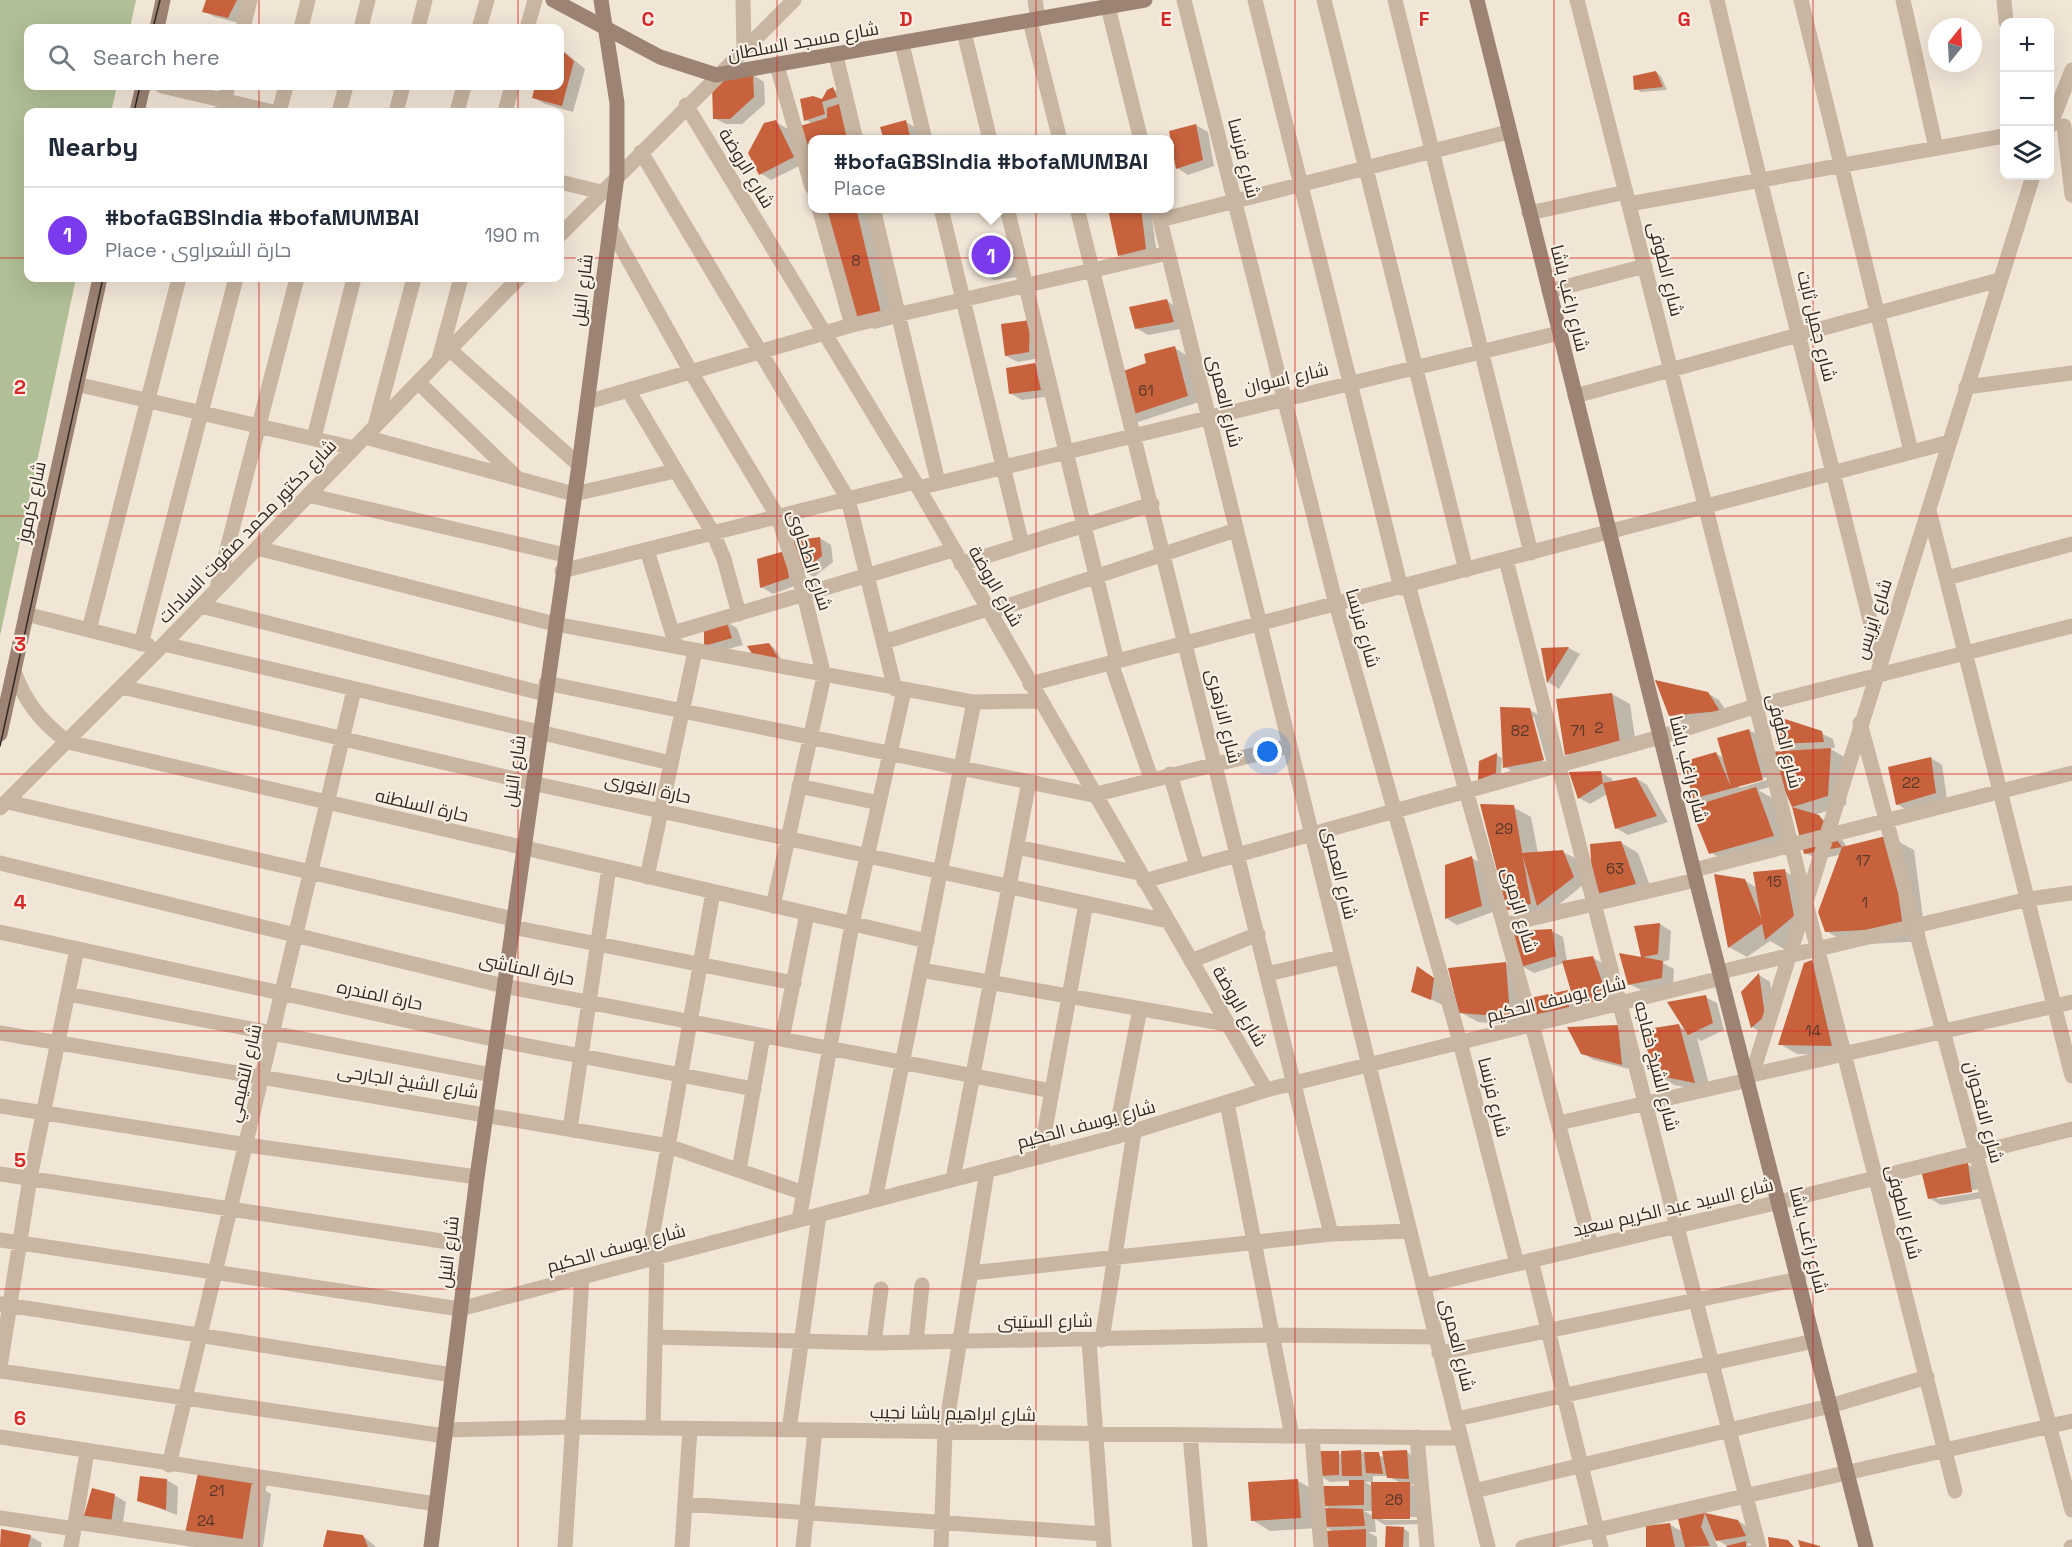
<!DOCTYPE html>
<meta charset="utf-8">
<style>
:root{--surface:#fff;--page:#f2f2f3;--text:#1f2937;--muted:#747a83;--line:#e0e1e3;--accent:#7c3aed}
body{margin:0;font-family:"Space Grotesk",Cairo,sans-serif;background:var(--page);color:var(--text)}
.controls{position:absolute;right:18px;top:18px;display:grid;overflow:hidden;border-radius:12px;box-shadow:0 6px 24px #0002}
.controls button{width:54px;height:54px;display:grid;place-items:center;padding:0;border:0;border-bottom:2px solid var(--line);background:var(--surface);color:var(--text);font:30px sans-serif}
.compass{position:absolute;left:1928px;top:18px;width:54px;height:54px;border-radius:50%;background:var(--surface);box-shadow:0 6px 24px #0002;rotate:18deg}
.you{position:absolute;left:1268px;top:752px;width:21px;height:21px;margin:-15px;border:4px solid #fff;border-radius:50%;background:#1a73e8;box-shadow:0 0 0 9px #1a73e833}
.badge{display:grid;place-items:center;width:39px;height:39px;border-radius:50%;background:var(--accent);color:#fff;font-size:20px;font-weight:700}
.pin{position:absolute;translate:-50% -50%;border:3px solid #fff;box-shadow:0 2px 6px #0006}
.popup{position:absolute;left:808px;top:135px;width:366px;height:78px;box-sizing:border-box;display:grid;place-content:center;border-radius:12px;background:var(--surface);filter:drop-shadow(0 2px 4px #0005);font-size:20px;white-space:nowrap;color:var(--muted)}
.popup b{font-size:22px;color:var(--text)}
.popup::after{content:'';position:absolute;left:50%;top:100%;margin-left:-12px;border:12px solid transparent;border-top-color:var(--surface)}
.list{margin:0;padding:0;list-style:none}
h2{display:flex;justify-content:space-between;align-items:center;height:78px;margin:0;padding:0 24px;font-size:26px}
h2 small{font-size:20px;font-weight:400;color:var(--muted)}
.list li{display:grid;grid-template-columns:39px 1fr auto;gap:18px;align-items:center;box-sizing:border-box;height:96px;padding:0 24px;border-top:2px solid var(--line)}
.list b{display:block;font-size:22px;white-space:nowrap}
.list p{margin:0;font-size:20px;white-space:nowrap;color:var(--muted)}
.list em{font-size:20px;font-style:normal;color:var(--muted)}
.icon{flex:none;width:33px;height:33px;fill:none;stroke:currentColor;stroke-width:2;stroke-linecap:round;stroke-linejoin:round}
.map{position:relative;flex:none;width:2072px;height:1547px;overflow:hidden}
.search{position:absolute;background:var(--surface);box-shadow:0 6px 24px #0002;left:24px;top:24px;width:540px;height:66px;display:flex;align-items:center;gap:15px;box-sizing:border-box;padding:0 21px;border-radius:12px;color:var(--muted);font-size:22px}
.panel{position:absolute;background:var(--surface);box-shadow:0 6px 24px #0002;left:24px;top:108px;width:540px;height:174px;border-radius:12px}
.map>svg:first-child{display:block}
</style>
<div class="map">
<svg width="2072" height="1547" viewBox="0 0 2072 1547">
<rect width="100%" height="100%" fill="#f1e5d6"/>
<path fill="#b0bf96" d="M0,0h136l-6,28h-102v58h89l-6,26h-83v166h48l-76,358z"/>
<path fill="#0003" fill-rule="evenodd" d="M207,0h34l8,5 -10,18 -24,-6 -11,-6z
M560,48l25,21 -12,43 -28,-8 -12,-7 4,-11h23z
M1656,72l5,4 6,14 -26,2 -5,-3z
M753,75l11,7 1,22 -23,20h-16l-12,-6z
M833,89l12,6 3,8 -8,3 11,6 5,28h-44v12l-5,-3 6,-25 -7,-4 -4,-20 21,1z
M776,122l12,7 17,34 -34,17 -11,-7z
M906,122l12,7 2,11h-34z
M1196,125l12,7 6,34 -26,9 -11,-7z
M826,208h44l28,115 -24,6 -18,-11z
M1117,208l34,3 6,44 -27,6 -11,-6 -9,-45z
M1001,237l12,6 4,34 -23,3 -12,-7z
M1167,301l11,7 7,20 -37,7 -12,-7z
M1030,321l10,37 -22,4 -12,-6z
M1175,348l11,7 13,47 -61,20 -12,-6z
M1035,364l11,7 6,25 -30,4 -12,-7z
M820,538l11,7 2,17 -19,15 -12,-6z
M785,552l15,32 -27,10 -12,-7z
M726,622l11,6 6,17 -26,7 -12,-7z
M769,644l5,4 8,12 -26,-3z
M1569,648l11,6 -21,35 -11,-7 -5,-33z
M1707,693l12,7 11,17 -48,5 -12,-7z
M1612,694l18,10 7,47 -53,13 -17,-10z
M1530,710l18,10 13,50 -39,8 -17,-11zM1531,717h3l14,50 -3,1z
M1749,730l12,7 13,49 -16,4 16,9 17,47 -63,17 -18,-11 -6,-47 -11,-7 22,-45 9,5zM1770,776v3l-31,9v-3z
M1821,733l12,6 2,9h-6l19,11 -2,46 -32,10 17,8 16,24 43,-10 24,13 12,91 -75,4 -25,-14 14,-76 -23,4 -12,-6 -12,-47v-54l-16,-9z
M1497,755l5,3 -1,18 -16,6 -5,-3z
M1931,758l11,7 5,34 -39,12 -11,-7z
M1601,773l11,6 1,4 23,-5 11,7 21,37 -40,13 -12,-7 -9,-34 -17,10 -11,-6z
M1513,807l18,10 7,36 25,-1 12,6 9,26 -34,28 -24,7 -18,-10z
M1620,842l18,11 15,41 -41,10 -17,-10z
M1472,858l12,7 9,47 -36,13 -11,-7z
M1784,871l18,10 9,45 -27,23 -14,-8 -23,16 -18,-10 -14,-71 29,4 13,8z
M1660,924l11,7 -2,29 -8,2 13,7 -1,15 -32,6 -12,-6 14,-25 -7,-32z
M1552,931l11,6 4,24 26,-3 11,6 16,43 -78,14 -11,-6 36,-24 7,4 -10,-32 -30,10 -12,-7z
M1812,962l18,10 19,83 -52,-1 -17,-10z
M1506,964l17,10 4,52 -49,-4 -18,-10z
M1428,974l17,12 -2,19 -30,-14z
M1759,975l11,7 6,40 -13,11 -11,-6z
M1705,997l12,6 7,27 -23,11 -4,-3 14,54 -37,-7 -18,-11 22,-49 9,6z
M1617,1027l12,6 4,37 -39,-10 -12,-7z
M1967,1164l12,7 4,27 -42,7 -12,-7zM1979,1189l1,3 -43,7v-3z
M1361,1452l23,5 23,-5 11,7 2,26 -10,-1 11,6v34l-36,1 -10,-6 1,13h-8l9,5v10h-51l8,-15 -9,-5 6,-18 -8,-4 28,-18v-6l-21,1 -11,-7 19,-22 5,2zM1373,1476h15l12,7h-27zM1365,1482h8v5zM1364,1511h9v5zM1383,1517h34v3h-34z
M167,1480l11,7 -1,28 -39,-15z
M1298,1481l18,10 2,37 -48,3 -18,-11z
M254,1484l17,10 -8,53h-24z
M114,1495l12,7 -4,27 -26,-4z
M1678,1513l27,1 33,7 12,7 6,14 -9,2 6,3h-24l-15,-9 4,9h-71l22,-23 12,7z
M1388,1528l16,1 5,3v15h-20z
M30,1536l12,7 -1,4h-41z
M363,1536l13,11h-51z"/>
<path fill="#c7623d" d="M206,0h31l-9,18 -26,-6z
M560,49l14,12 -12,45 -30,-8 3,-12h25z
M1656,71l7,16 -29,3 -1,-14z
M753,74l1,23 -24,22h-17l-1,-35z
M833,87l4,10 -15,5 3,12 -21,7 -4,-22 13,-3 9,3 5,-9z
M839,104l8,35 -35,1v8l-6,2 -6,-24 27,-8v-10z
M776,120l18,37 -35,18 -11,-22 16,-30z
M906,120l5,20h-27l-4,-13z
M1196,124l7,36 -27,9 -7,-38z
M824,208h32l25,105 -26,6z
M1141,208l5,41 -28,7 -10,-47z
M1001,235l5,36 -25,3 -5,-36z
M1167,299l7,23 -39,7 -6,-22z
M1030,320l-1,32 -24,4 -4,-32z
M1175,346l13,50 -63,21 -10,-43 31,-11 -2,-9z
M1035,363l6,27 -32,4 -3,-26z
M820,537l2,19 -21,16 -10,-31z
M785,551l4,27 -29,10 -3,-29z
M726,620l6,18 -28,8v-18z
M769,643l9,15h-23l-8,-12z
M1569,647l-22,36 -6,-35z
M1655,680l53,12 12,19 -51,5z
M1612,693l8,49 -55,13 -9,-56z
M1500,707l30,1 14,52 -41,8z
M1773,715l49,16 2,11 -48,2z
M1749,729l14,51 -71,19 -7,-38 31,-9 15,35 -14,-49z
M1831,748l-3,48 -36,11 27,8 23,32 -38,7 -12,-47 -24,-55z
M1497,753l-1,20 -18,7 1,-19z
M1931,757l5,36 -40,12 -8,-38z
M1601,771l2,12 -25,16 -9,-27z
M1636,777l21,39 -42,13 -12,-46z
M1756,787l18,49 -65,18 -19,-47z
M1480,804l34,1 17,99 -24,6z
M1890,835l13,93 -78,4 -7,-20 24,-65z
M1621,841l15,43 -43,11 -3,-51z
M1563,850l11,27 -37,29 -15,-53z
M1472,856l10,50 -37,13v-54z
M1785,869l9,47 -29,24 -3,-16 -34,24 -14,-74 31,5 16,39 -8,-46z
M1660,923l-2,31 -15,3 20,4 -1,17 -34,7 -9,-32 22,4 -7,-31z
M1552,929l4,27 -35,11 -9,-36z
M1593,956l16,45 -33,7 -14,-47z
M1812,960l20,86 -54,-1 26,-82z
M1506,962l4,55 -51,-4 -11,-45z
M1417,966l17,12 -3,22 -20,-8z
M1759,973l6,43 -14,12 -10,-36z
M1568,990l1,17 -40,9 1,-18z
M1706,995l7,28 -25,12 -21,-33z
M1679,1024l16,59 -40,-8 -14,-45z
M1618,1025l4,40 -41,-11 -14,-27z
M1968,1163l4,29 -44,7 -7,-29z
M1361,1450l1,26h-20l-1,-25z
M1407,1450l2,29 -22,-1 -5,-27z
M1317,1451h22v24l-22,1z
M1364,1452h15l4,22 -17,-1z
M198,1473l56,9 -10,59 -59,-8z
M140,1476l27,3 -1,31 -29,-9z
M1298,1479l3,39 -50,3 -3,-39z
M1349,1480h15v25l-42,1 -1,-20h28z
M1371,1482h39v37h-38z
M92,1488l23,6 -4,29 -28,-4z
M1323,1508l40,1 2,17 -42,1z
M1676,1511l29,2 33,7 8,16 -30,5 -11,-28 -4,14 9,19 -25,1z
M1670,1523l5,24h-29v-21z
M1386,1526l18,1 -1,20h-18z
M1,1529l30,6 -3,12h-28z
M1366,1529v18h-41l-1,-16z
M327,1530l36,5 5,12h-45z
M1768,1537l20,3 6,7h-25z
M1798,1540l22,6v1h-20z
M1746,1541v6h-19l-1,-1z"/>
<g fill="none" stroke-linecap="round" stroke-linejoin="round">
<path stroke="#c8b5a2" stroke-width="15" d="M743,0l1,48
M1035,0l3,19
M1184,0l152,604 124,438 57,222
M1255,0l146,588
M1324,0l142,570
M1395,0l136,553
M1577,0l378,1491
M1717,0c51,221 109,441 163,661
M1801,0l110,451
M1903,0l33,148
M2004,0l2,22
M1108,7l33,133
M1030,21l30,119
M243,28l7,-28
M301,28l7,-28
M361,28l7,-28
M418,28l7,-28
M479,28l8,-28
M527,28l8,-28
M964,32l26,108
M902,44l23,96
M836,56l20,84
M777,66l35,121
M162,86l111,26
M686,105l229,377 351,608
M221,112l7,-26
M279,112l7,-26
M339,112l7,-26
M396,112l7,-26
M457,112l7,-26
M505,112l7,-26
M2050,126l22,-56
M2064,126l8,69
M641,152l207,347 47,190
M560,182l41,10
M1629,204l375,-68
M819,208l33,117
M873,208l65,274
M941,208l81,337
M1007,208l110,454
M1077,208l254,1026
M1157,208l331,1339
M1529,213l97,-21
M1160,220l348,-88
M610,227l81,145 87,145 26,78 20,81 -51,230
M560,235l234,-235
M1549,291l96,-25
M449,349l130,116
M439,359l22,-81
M418,382l99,96
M76,384l278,64
M1966,387l106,-14
M628,390l85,143 11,26 15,55
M1575,396l424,-116
M587,402l265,-77 316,-72
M375,426l39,-148
M365,437l209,57 101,-23
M314,438l40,-160
M918,488l641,-155
M308,495l257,60
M1929,510l143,566
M257,548l298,76 419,78 66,-1
M647,550l28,92
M1506,560l253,987
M961,564l191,-60
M562,571l353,-89
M1947,578l125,-34
M1408,585l124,440 59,221
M217,588l80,-310
M201,606l344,88
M989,612l247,-82
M26,614l122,31
M89,630l90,-352
M673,633l280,-83
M884,642l103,-33
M141,644l95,-366
M164,644l507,119
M1111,663l40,115
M14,671c11,31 27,51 54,71l859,199
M546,683l547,112 196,-49
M1030,684l920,-242
M122,687l410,96 636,138
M1860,723l212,787
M1170,774l27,92
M799,786l80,17
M8,802l505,117
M0,808l160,-160 359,-370
M1017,847l122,26
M0,863l504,123 548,105
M1694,870l378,-97
M647,877l48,-226
M1144,881l516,-144 96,-31 316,-80
M1504,925l192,-45
M512,927l282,56
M0,932l497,108 257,49
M1191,961l67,-27
M921,970l306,54
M1720,972l309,-73 43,-6
M1267,974l74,-17
M68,994l424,81
M0,1033l668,113 136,47
M782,1039l25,-125
M1752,1075l281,-899
M1747,1076l325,-74
M1227,1103l65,333
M0,1106l247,39 230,32
M1559,1123l189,-43
M570,1129l39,-261
M1115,1137l25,-128
M1040,1157l46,-254
M739,1170l24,-134
M0,1174l468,71
M953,1179l76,-397
M875,1200l99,-498
M799,1220l53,-296 52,-233
M0,1240l460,69 655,-172 151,-47 456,-112
M648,1260l65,-368
M1531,1260l70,287
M971,1273l360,-39 78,-3
M1423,1286l356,-84 293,-73
M0,1304l452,71
M655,1337l219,6 399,-8 163,2
M1102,1340l32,-208
M1089,1341l15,206
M916,1342l6,-57
M874,1343l7,-54
M1439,1353l360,-74
M0,1367l30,-189 47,-229
M0,1371l445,65
M1456,1419l358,-78
M653,1428l4,-171
M446,1430l127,-3 887,11
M789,1430l30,-215
M1190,1435l10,112
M1312,1436l9,111
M0,1437l436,67
M1417,1437l10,110
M169,1465l185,-775
M1474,1491l356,-85 97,-29
M685,1504l418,30
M0,1518l68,10 14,-5 163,24
M71,1547l16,-95
M249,1547l11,-69
M565,1547l17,-270
M682,1547l8,-118
M803,1547l12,-117
M941,1547l4,-114 42,-262
M1523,1547l549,-126
M2071,1547h1"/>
<path stroke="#9c8374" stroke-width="15" d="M553,0l107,57 56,18 429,-75
M1477,0l219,880 170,667
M157,28l6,-28
M137,112l6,-26
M0,734l100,-456
M431,1547l46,-370 102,-712 38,-289v-73l-16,-103"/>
<path stroke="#332a25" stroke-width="1.5" d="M153,28l7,-28
M134,112l6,-26
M0,746l103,-468"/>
</g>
<path fill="none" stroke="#d62828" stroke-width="1.5" stroke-opacity="0.55" d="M259,0v28M518,0v28M777,0v1547M1036,0v1547M1295,0v1547M1554,0v1547M1813,0v1547M259,86v26M518,86v26M0,258h28M560,258h1512M259,278v1269M518,278v1269M0,516h2072M0,774h2072M0,1031h2072M0,1289h2072"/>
<g text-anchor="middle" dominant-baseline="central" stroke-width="4.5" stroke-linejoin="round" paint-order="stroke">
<g font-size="15" fill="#58382b">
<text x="856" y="260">8</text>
<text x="1146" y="390">61</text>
<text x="1599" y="727">2</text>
<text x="1520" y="730">82</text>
<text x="1578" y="730">71</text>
<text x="1911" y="782">22</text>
<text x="1504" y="828">29</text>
<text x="1863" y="860">17</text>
<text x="1615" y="868">63</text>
<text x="1774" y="881">15</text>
<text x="1865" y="902">1</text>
<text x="1813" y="1030">14</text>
<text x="217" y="1490">21</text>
<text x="1394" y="1499">26</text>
<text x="206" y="1520">24</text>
</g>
<g font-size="18" fill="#332a25" stroke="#f9efe2">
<text transform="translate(803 41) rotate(-10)">شارع مسجد السلطان</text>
<text transform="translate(1244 158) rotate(76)">شارع فرنسا</text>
<text transform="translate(747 168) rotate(59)">شارع الروضة</text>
<text transform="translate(1666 269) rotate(76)">شارع الطوفى</text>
<text transform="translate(582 290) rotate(-83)">شارع النيل</text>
<text transform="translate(1570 298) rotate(76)">شارع راغب باشا</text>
<text transform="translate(1817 326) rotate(76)">شارع جميل ثابت</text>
<text transform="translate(1286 378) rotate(-13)">شارع اسوان</text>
<text transform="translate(1225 401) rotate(76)">شارع العمرى</text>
<text transform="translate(31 502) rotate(-78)">شارع كرموز</text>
<text transform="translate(247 531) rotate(-46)">شارع دكتور محمد صفوت السادات</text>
<text transform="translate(810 560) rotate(72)">شارع الطحاوى</text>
<text transform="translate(996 586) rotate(60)">شارع الروضة</text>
<text transform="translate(1873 619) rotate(-72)">شارع ايزيس</text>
<text transform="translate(1363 628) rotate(74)">شارع فرنسا</text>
<text transform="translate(1224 716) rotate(76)">شارع الازهرى</text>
<text transform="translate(1785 741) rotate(76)">شارع الطوفى</text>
<text transform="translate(1689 769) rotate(76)">شارع راغب باشا</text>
<text transform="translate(514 771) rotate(-82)">شارع النيل</text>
<text transform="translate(648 788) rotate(12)">حارة الغورى</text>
<text transform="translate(422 805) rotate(13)">حارة السلطنه</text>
<text transform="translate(1340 873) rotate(76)">شارع العمرى</text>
<text transform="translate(1520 910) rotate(74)">شارع الزمرى</text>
<text transform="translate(527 969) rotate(12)">حارة المناشى</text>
<text transform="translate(380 995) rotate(12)">حارة المندره</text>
<text transform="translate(1556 999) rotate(-14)">شارع يوسف الحكيم</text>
<text transform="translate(1240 1006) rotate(60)">شارع الروضة</text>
<text transform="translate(1657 1066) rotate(76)">شارع الشيخ خفاجه</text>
<text transform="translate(244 1073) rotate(-77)">شارع التميمي</text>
<text transform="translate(408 1081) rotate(9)">شارع الشيخ الجارحى</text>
<text transform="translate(1494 1097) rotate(76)">شارع فرنسا</text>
<text transform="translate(1984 1112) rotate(75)">شارع الاقحوان</text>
<text transform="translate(1086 1124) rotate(-15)">شارع يوسف الحكيم</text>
<text transform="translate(1673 1207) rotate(-13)">شارع السيد عبد الكريم سعيد</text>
<text transform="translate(1904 1212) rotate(76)">شارع الطوفى</text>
<text transform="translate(1809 1240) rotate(76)">شارع راغب باشا</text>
<text transform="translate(616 1248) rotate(-15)">شارع يوسف الحكيم</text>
<text transform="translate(448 1252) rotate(-83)">شارع النيل</text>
<text transform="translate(1045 1321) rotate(-1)">شارع الستينى</text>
<text transform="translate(1458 1345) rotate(76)">شارع العمرى</text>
<text transform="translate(953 1413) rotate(1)">شارع ابراهيم باشا نجيب</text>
</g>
</g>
<g font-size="20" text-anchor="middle" font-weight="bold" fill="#d62828" stroke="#f9efe2" stroke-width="4.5" stroke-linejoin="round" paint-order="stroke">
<text x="648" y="26">C</text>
<text x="906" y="26">D</text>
<text x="1166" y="26">E</text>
<text x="1424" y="26">F</text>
<text x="1684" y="26">G</text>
<text x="20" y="394">2</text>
<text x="20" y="651">3</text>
<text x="20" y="909">4</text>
<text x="20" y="1167">5</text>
<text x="20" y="1425">6</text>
</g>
</svg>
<div class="controls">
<button>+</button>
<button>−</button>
<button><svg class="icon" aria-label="layers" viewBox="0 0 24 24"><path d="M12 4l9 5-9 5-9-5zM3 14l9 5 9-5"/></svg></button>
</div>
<svg class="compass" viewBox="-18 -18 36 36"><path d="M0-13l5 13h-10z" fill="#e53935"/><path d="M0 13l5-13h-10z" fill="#747a83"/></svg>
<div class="you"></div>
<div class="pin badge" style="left:991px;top:255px">1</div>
<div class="popup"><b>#bofaGBSIndia #bofaMUMBAI</b>Place</div>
<div class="search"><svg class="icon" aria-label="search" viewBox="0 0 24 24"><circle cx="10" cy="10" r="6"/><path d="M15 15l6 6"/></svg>Search here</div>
<section class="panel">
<h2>Nearby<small></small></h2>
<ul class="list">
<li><span class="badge">1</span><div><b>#bofaGBSIndia #bofaMUMBAI</b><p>Place · حارة الشعراوى</p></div><em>190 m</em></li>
</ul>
</section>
</div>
